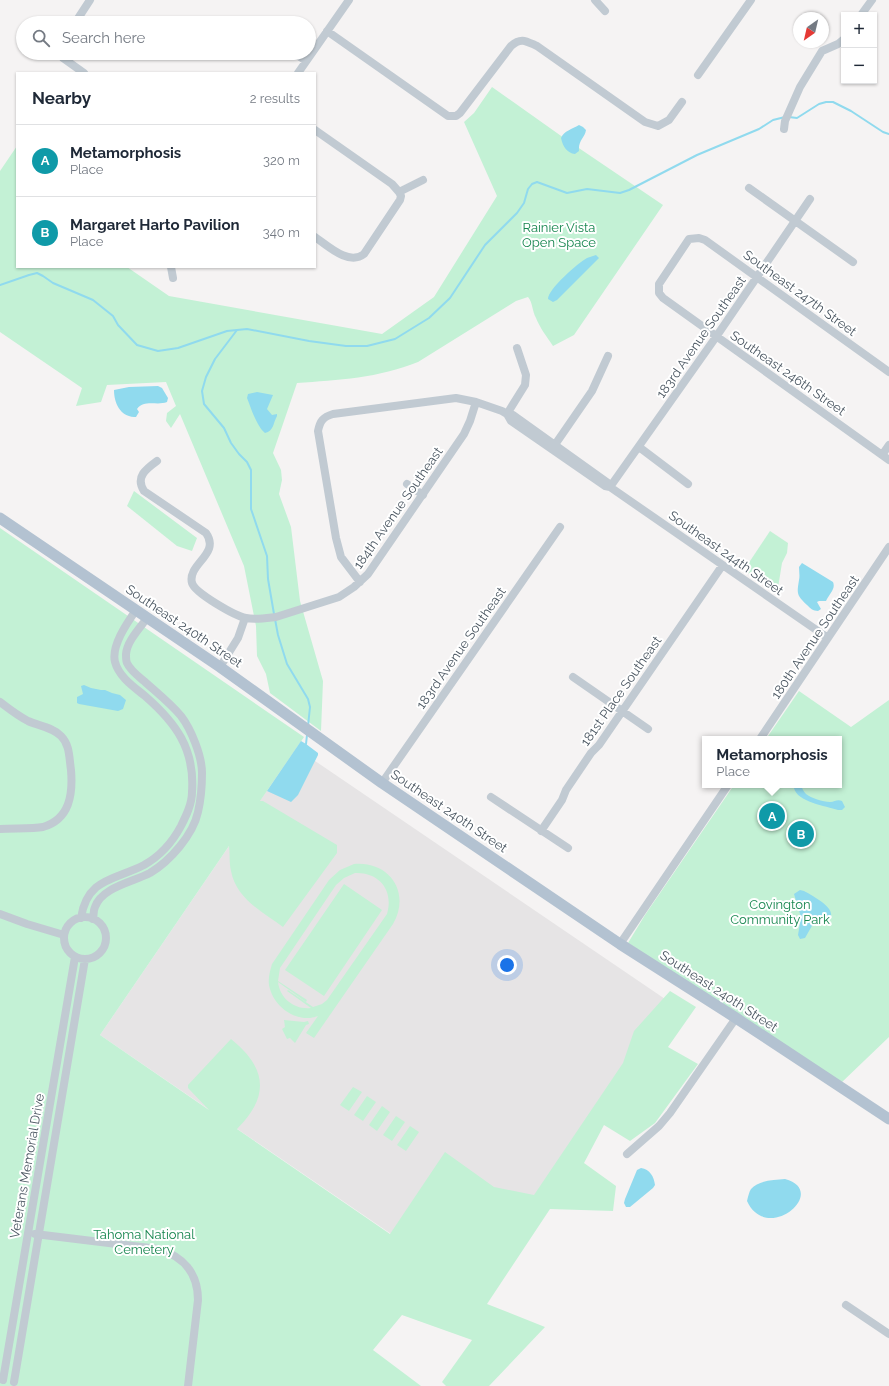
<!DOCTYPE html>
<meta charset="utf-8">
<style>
:root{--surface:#fff;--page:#f6f6f7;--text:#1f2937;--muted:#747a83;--line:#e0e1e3;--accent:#b45309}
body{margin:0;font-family:Raleway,sans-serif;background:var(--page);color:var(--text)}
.controls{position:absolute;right:12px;top:12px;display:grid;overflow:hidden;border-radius:0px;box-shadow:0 1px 3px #0004}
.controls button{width:36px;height:36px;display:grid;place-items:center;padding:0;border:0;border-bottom:1px solid var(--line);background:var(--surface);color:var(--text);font:20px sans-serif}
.compass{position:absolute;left:793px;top:12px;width:36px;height:36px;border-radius:50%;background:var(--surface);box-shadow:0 1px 3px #0004;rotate:214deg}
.you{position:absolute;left:507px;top:965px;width:14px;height:14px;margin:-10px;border:3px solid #fff;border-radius:50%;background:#1a73e8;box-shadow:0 0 0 6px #1a73e833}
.badge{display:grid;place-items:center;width:26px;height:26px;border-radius:50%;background:var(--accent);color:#fff;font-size:13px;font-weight:700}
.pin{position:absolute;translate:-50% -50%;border:2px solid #fff;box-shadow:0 1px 4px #0006}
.popup{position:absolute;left:702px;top:736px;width:140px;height:52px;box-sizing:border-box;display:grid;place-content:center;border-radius:0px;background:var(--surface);filter:drop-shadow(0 1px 3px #0005);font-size:13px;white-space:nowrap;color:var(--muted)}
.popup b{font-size:15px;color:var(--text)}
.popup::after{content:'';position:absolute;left:50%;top:100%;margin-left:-8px;border:8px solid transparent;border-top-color:var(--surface)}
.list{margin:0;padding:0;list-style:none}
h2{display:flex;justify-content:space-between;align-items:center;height:52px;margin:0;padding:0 16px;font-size:17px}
h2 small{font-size:13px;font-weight:400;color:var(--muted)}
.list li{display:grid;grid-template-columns:26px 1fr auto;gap:12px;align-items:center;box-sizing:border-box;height:72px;padding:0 16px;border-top:1px solid var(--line)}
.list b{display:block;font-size:15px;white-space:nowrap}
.list p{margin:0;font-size:13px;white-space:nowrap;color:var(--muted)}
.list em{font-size:13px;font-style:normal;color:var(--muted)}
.icon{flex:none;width:22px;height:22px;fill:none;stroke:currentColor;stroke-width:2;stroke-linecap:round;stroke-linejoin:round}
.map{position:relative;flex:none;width:889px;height:1386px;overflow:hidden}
.search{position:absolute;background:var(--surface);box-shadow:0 1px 3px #0004;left:16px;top:16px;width:300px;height:44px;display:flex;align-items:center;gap:10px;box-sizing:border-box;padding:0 14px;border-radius:22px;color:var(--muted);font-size:15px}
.panel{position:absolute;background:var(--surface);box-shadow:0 1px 3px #0004;left:16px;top:72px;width:300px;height:196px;border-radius:0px}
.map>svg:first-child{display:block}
</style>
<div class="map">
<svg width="889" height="1386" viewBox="0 0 889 1386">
<rect width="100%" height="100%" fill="#f5f3f3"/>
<path fill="#e6e4e5" d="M296,748l372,253 -192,291 -376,-257z"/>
<path fill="#c3f1d5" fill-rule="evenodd" d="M492,87l72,51 99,67 -89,130 -21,11c-6,-9 -13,-18 -17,-28 -4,-7 -3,-15 -8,-21l-12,4 -98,61c-39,16 -80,18 -121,21l-24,70 8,17 1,10 -3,14 12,33 9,74 23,80 -2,50 -51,-38 -4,-19 -9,-18 -1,-30 -12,-60 -64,-152 -9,14 -5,-7 1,-8 9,-7 -10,-24 -59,3 -6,17 -25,4 6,-18 -82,-56v-161l17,-25v121h110l42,29 213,38 52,-37 63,-101 -33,-74 10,-9z
M134,491l63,47 -5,13 -15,-5 -50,-40z
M0,528l304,209 -44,64h3l74,44v8l-54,74c-21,-15 -47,-29 -52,-56 -2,-9 -1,-18 -2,-25l-129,189 109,75 -21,-22v-3l43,-46c36,29 39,57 6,90l153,105 55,-82 49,35 40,8 89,-132 11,-32 36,-40 26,16 -28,40 30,17 -43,59 -25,18 -26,-16 -20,38 32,23 -3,25 -63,-2 -63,95 58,23 -56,59h-43l-4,-4 30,-42 -70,-25 -29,35 48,36h-421z
M770,531l18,12 -1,10 -5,10 -5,31 -33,-24z
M799,691l52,36 38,-27v337l-48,46 -213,-140 17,-28 89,-130h105v-46h-73z
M354,864c36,-3 57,29 39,60l-79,114 -8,-5 12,-17c-21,8 -45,-9 -49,-31 -1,-7 1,-14 3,-21l57,-84 11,-10zM355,873c24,-1 39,17 32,41l-60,86 -5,4 -9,3 -25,-17 -1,1 24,17c-16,2 -31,-9 -33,-26l28,20 1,-2 -29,-19 2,-13 56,-83 8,-7z
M344,884l38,26 -58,86 -39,-26z
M284,1020l20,2 4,-1 1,3 -3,1 -11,18 -5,-5 -3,1 -5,-10 3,-2z
M353,1087l9,5 -13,19 -9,-6z
M367,1096l9,6 -13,19 -9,-6z
M382,1106l8,6 -13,19 -8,-6z
M396,1116l9,6 -13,19 -9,-6z
M410,1126l9,6 -13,19 -9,-6z"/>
<path fill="#90daee" d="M579,125l4,2 3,3c-1,8 -8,10 -7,21l-4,3c-8,-1 -12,-7 -14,-16 3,-7 11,-9 18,-13z
M596,255l3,3 -42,42 -4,2 -5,-3c0,-10 30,-36 39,-41 3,-1 6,-2 9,-3z
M158,386l4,2 6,10 -1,4c-10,4 -23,-3 -30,7l2,3 -3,5h-2c-14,-1 -20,-14 -20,-27l15,-3z
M257,392l16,3 -6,14 5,6 5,-1v2c-4,7 -3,15 -12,17 -8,-6 -14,-25 -18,-35l1,-4z
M802,563l31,19c3,7 -4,12 -7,19h-7l-2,1 4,7 -3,2c-5,0 -8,-3 -11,-6 -11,-10 -10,-12 -8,-25 1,-4 0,-9 0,-13z
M84,685l7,3 10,2h4l7,3 8,2 6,5 -3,9 -5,2 -39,-7 -2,-1v-6l6,-3 -2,-8z
M301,741l5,3 12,9v2l-20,40 -7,7 -24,-11z
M795,785h6c1,3 2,6 5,9 5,4 17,8 24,8 5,0 7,-3 12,-1l3,6 -3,3h-4c-12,-4 -41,-8 -44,-22z
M800,890l4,1c7,4 35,18 25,28 -4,3 -11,4 -16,5l-8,14 -5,1 -2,-4 3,-18 -7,-23z
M641,1168c9,1 13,9 14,17l-2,3 -23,19h-4l-2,-4 1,-4 12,-29z
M785,1179c45,12 -18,66 -38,22 1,-4 2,-9 4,-12 8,-9 23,-9 34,-10z"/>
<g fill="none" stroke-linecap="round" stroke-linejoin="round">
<path stroke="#90daee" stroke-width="2" d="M789,117l8,1 22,-14 7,-2h7l18,9 32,21 6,2
M0,285l29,-10 8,-2 6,3 10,7 40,17 20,16 5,9 19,20 21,6 20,-3 49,-17 20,-2 62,12 37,5h21l28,-7 34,-21 21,-20 35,-53 32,-32 7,-10 4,-14 4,-5 5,-2 30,11 20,-4 33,4 9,-3 68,-35 62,-26 14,-9 12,-3
M237,330l-22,29 -9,18 -4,14 2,13 20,24 7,15 8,11 8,8 4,8v39l16,47 1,23 6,35
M275,619l3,16 9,29 21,35 2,8 -2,19
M306,744l1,-9"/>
<path stroke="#c1cad2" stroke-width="8" d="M595,0l10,11
M861,15l11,-15
M75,23l15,-23
M327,31l121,85h8l4,-3 51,-67c10,-9 15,-5 26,0l108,76 13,4 11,-6 13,-18
M59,53l4,5 21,15
M294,53l12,8
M298,73l51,-73
M698,75l53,-75
M784,129l1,-8 15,-34 22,-36 16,-7 6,-5
M315,130l77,54 7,8
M749,188l104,74
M810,199l-94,138 -106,150 218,151
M315,237c13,9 34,29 49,17l36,-54 1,-4 -2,-4 24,-12
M171,267l2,11
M889,372l-184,-132 -6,-2 -10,1 -30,45v9l4,5 226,162
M507,414l18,-29 1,-10 -9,-27
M639,447l49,37
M552,449l40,-58 16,-35
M882,455l7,-10
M157,461c-11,8 -22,16 -13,30l62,42c15,21 -19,31 -14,50 3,10 43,33 54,35 9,2 21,0 30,-1l63,-20 15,-10 14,-13 96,-140 6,-13 6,-19
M407,484l16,11
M360,582l-19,-25 -5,-19 -18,-107c2,-10 5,-14 15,-17l123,-16 20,4 26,9 5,3 6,1 95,68 2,4 -5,-1 -94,-65 -4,-7
M220,667l18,-29 7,-20
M573,677l75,52
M0,702c9,7 18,14 28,19 11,5 24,6 33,15 9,9 8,21 10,34 2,24 -1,49 -28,57 -11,2 -31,1 -43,2
M760,739l129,-192
M382,783l178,-256
M491,797l77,51
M541,831l21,-31 4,-10 25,-37 8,-8 123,-179
M0,914l27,10 37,11
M64 938a21 21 0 1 1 42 0a21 21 0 1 1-42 0Z
M81,918c6,-40 34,-38 63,-53 16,-9 28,-22 37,-39 5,-10 11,-22 11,-34 3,-43 -16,-69 -47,-96 -11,-9 -26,-19 -30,-34 -4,-16 12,-39 21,-52
M93,919c1,-4 0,-8 2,-12 7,-20 38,-25 55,-34 20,-12 43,-38 48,-61 3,-13 4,-26 4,-39 0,-17 -11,-44 -21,-57 -11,-13 -25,-24 -37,-35 -6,-5 -14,-11 -17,-18 -1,-2 -1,-6 -1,-9 1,-13 14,-26 21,-36
M620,944l108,-159
M627,1154l32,-28 11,-13 66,-95
M35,1234l123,15c25,7 40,24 40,51l-10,86
M846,1305l43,29
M3,1380l72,-423
M14,1382l71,-423"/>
<path stroke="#b3c2d1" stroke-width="11" d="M0,518l220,149 162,116 238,161 116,74 153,101"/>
</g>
<g text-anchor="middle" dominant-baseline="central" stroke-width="4" stroke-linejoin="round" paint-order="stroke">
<g font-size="13" fill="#17864f" stroke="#fff">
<text x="559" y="227">Rainier Vista<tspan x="559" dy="15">Open Space</tspan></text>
<text x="780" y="904">Covington<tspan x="780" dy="15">Community Park</tspan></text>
<text x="144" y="1234">Tahoma National<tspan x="144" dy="15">Cemetery</tspan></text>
</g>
<g font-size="13" fill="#4a5661" stroke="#fff">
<text transform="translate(800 293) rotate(36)">Southeast 247th Street</text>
<text transform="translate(701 337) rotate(-55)">183rd Avenue Southeast</text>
<text transform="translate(788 373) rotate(35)">Southeast 246th Street</text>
<text transform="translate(398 508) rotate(-55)">184th Avenue Southeast</text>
<text transform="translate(726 553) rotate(35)">Southeast 244th Street</text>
<text transform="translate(184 626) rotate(34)">Southeast 240th Street</text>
<text transform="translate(815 637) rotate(-56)">180th Avenue Southeast</text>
<text transform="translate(461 648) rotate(-55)">183rd Avenue Southeast</text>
<text transform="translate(621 691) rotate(-55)">181st Place Southeast</text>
<text transform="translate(449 811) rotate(34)">Southeast 240th Street</text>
<text transform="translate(719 991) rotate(33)">Southeast 240th Street</text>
<text transform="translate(27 1166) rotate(-80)">Veterans Memorial Drive</text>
</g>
</g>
</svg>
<div class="controls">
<button>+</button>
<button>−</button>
</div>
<svg class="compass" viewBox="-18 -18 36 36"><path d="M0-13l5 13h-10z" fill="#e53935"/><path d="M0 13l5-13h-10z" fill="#747a83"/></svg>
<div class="you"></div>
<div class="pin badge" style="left:772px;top:816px;background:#0f9aa8">A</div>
<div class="popup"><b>Metamorphosis</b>Place</div>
<div class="pin badge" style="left:801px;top:834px;background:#0f9aa8">B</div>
<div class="search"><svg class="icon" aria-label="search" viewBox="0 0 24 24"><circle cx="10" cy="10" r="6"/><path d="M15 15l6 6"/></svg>Search here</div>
<section class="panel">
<h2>Nearby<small>2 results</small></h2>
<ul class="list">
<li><span class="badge" style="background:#0f9aa8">A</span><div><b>Metamorphosis</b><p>Place</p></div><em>320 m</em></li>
<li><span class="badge" style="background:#0f9aa8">B</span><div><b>Margaret Harto Pavilion</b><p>Place</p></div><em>340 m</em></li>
</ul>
</section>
</div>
